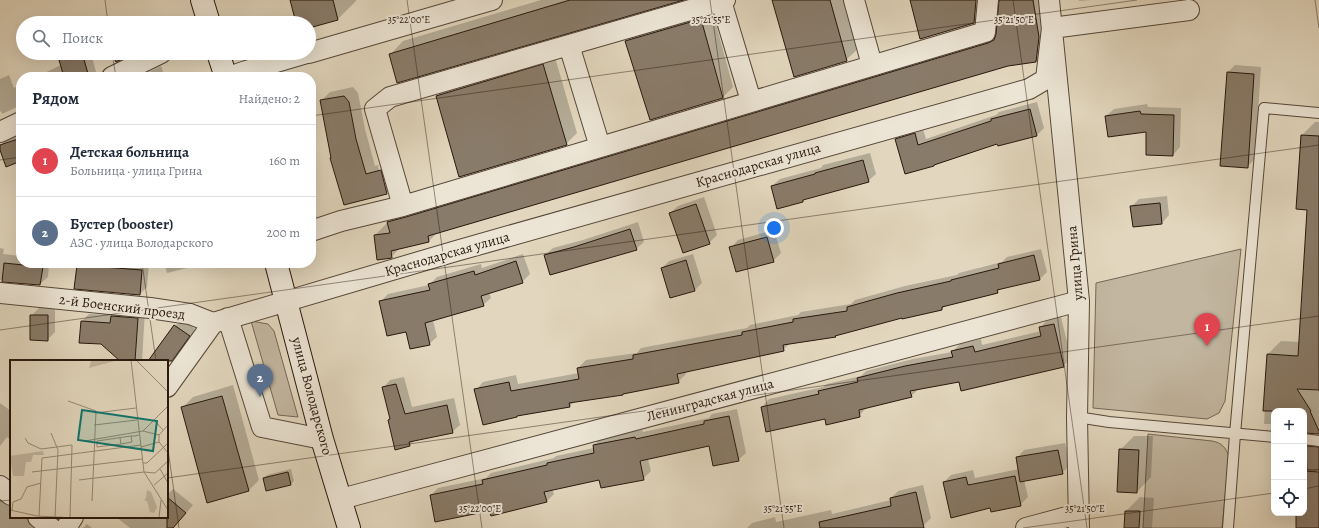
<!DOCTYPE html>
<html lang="ru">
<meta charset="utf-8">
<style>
:root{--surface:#fff;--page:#f6f6f7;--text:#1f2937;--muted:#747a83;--line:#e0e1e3;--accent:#db2777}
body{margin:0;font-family:Alegreya,serif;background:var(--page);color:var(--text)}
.controls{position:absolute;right:12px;bottom:12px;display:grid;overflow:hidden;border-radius:8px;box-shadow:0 4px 16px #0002}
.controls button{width:36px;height:36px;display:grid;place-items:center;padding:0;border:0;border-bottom:1px solid var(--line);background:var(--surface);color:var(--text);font:20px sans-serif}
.you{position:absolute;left:774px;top:228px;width:14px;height:14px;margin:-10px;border:3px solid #fff;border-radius:50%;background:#1a73e8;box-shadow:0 0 0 6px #1a73e833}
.badge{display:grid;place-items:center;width:26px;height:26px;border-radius:50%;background:var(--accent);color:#fff;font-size:13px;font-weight:700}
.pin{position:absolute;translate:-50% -33px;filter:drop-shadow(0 1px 2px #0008)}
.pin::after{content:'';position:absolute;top:21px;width:14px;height:12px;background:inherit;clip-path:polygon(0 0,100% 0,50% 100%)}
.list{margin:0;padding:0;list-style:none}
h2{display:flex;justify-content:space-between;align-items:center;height:52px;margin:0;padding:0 16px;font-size:17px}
h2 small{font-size:13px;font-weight:400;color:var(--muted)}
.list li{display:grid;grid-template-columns:26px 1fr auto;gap:12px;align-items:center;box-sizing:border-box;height:72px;padding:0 16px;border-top:1px solid var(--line)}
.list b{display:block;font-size:15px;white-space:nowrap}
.list p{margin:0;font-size:13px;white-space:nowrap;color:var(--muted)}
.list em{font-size:13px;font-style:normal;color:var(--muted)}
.icon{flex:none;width:22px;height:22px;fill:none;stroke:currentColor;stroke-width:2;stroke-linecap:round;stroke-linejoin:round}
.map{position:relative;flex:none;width:1319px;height:528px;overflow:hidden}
.search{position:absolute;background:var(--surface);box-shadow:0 4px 16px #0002;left:16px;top:16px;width:300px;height:44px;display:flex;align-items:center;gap:10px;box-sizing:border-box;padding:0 14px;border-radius:22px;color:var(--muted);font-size:15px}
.panel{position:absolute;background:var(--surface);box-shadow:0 4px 16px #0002;left:16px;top:72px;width:300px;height:196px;border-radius:16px}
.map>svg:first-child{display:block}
</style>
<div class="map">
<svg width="1319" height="528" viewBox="0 0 1319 528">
<rect width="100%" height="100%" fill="#e2d7be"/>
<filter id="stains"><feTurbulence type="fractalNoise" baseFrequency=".005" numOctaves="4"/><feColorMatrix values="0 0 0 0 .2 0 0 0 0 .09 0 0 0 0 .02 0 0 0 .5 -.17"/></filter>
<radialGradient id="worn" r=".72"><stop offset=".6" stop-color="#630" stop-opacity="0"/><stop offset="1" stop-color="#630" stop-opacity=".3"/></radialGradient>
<path fill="#c2b6a0" stroke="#756656" d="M1241,249l-16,152 -6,12 -12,6 -114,-11 3,-125z
M251,321l17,3 6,7 24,86 -20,-2z
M1148,434l64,7c10,2 13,6 17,15l-7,72h-79z"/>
<path fill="#0003" fill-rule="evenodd" d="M291,0h65v1l-19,19 -28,7v-4h-12z
M541,0h139l-290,55 13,-14z
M774,0h73l13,47 -14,13z
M911,0h78l-1,8 -14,14z
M1000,0h49l1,47 -14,14 -28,4 -570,167 -9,9 -29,7 -9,9 -16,-22 27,-27 19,-4 579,-173z
M1079,0h13l-13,1z
M712,9l21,78 -11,11 -96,-57 11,-11z
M67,53h24l5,19 -5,5h-55l25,-12 -1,-5z
M554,54l23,79 -11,11 -129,-48 11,-11z
M1235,65l26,2 -6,92 -8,8 -19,-95z
M161,66l4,11h-26z
M9,75l5,13 7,-4v21l-19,9 -1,-3 -1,1v-33z
M353,87l5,6 7,36 10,37 15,-4 5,22 -9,9 -42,11 -23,-103 9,-9zM380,165l6,23h-2l-6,-22z
M1037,102l7,26 -7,7 -39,7 -63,22 -39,-25 8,-7 18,-6 4,13 70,-24 3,-3z
M1147,104l1,3 33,1 -1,39 -7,8 -26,-24 -41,-15 8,-7z
M1315,122h4v312l-15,-9v-14h-30v13h-10l4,-70 13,-13 19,1 8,-133 -6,-74z
M21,133v27l-21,-13v-1l7,-8z
M870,153l6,21 -8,7 -63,17 -3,3 -30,-15 8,-7 41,-11 2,-3z
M1167,196l2,19 -7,8 -31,-16 8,-8z
M704,197l13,38 -8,8 -39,-30 8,-7z
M638,222l6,20 -8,7 -91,6 8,-7 30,-8z
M774,230l7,23 -8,8 -42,-13 7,-8z
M0,248l4,1 -1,5 18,2v7h28l-1,14 -8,7 -40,-4z
M1041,249l6,23 -8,8 -37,8 -5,4 -51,13 -4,4 -39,8 -66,17 -2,2 -45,7 -7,7 -98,21 1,3 -8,8 -104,20 -4,4 -52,9 -2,2 -40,-27 7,-8 33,-7 2,9 61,-11 -1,-5 8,-8 51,-7 4,-5 106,-20 3,-3 48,-10 3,-3 50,-8 4,-4 50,-14 52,-11 2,-2 43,-11 5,-5z
M523,254l7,20 -8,8 -33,11 2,5 -8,7 -50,15 4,17 -8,7 -22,-14 -26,-29 7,-7 41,-9 8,-8 44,-13 1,4z
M693,254l9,29 -7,7 -33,-22 7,-7z
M78,263h71l-2,24 -7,7 -64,-6z
M164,263h31l-4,4 -24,6z
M39,308h16v24l-8,8 -16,-24z
M119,309l26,2 -3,50h-20l-40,-40 7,-7 24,1z
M1061,317l10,41 -8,8 -103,15 -41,8 -8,7 -44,11 -8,9 -33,2 -64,-11 7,-8 54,-12 4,-3 34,-8 5,-5 47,-12 39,-7 8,-8 21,-5 1,6 59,-14 -1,-3 7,-8z
M182,320l13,9 -10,14 -18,20v-2h-18l26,-35z
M404,377l8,30 42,-9 6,27 -8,7 -36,7 -6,6 -14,4 -7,-29 2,-2 -8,-30 7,-8z
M233,385l26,95 -11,11 -66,-83 11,-11z
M0,403l11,8v29l-4,-3 -7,9z
M737,409l9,44 -8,7 -28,-15 -62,14 3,12 -8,8h-43l-48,10 2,5 -8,8 -56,8 -59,-15 7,-7 48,-10 5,-5 63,-15 2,-2 38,-8v-3l7,-7 41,-8 1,2 66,-14 3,-4z
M1319,434v94h-22v-15h7v-48l3,-3v-16z
M1134,436h19l-2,41 -14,15 -17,-42z
M1065,443l5,22 -8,8 -38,7 4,17 -8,8 -29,2 -47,-25 7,-7 22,-5 2,8 44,-9 -2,-11 7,-8z
M291,469l3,12 -3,3 -27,-6 3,-3z
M923,485l8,33 -8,8 -10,2h-166l5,-5 23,-6 1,5 55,-12 1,4 59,-14v-2l7,-7z
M0,488l11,9v20h23l5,5 -5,6h-34z
M173,489l20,16 -20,23h-43l-14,-11h51v-22z
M1140,497l14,1 -2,30h-27l1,-17z
M87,524l5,4h-9z"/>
<path fill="#897b69" stroke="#28170d" d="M290,0h43l5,20 -29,8v-5h-13z
M570,0h114l-287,83 -8,-29z
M772,0h58l17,61 -53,16z
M910,0h66l-2,23 -54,16z
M999,0h34l6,37 -3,25 -28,4 -580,170 1,6 -38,9 1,7 -15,2 -3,-25 16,-2 -3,-11 19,-5 582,-174 6,-3 2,-6z
M701,19l22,79 -73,22 -25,-79z
M82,53l7,24h-25l-5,-17z
M111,53h24l-19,9z
M543,64l24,81 -108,32 -23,-81z
M1227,72l27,2 -6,94 -28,-2z
M344,96l5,6 7,37 10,35 15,-4 6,24 -43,11 -14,-47h1l-11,-58z
M1030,109l7,27 -39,10 -1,-2 -63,21v1l-29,8 -10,-35 20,-6 3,12 73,-24v-2z
M1140,111l1,3 33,1 -1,41 -27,-1v-23l-38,5 -3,-21z
M1301,135l18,1v254l-22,-1 14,22h-1l9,20v3l-14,-1 -1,-22h-41l4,-57 31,2 9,-146 -11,-1z
M21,138v23l-15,6 -6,-17v-5z
M863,160l6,22 -66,18v2l-26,7 -6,-23 44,-12v-1z
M1160,203l2,21 -29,3 -3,-21z
M696,204l14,40 -27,9 -14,-40z
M630,229l7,21 -87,25 -6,-20 30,-8z
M767,237l7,25 -38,10 -7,-25z
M1034,255l6,25 -43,10 1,3 -56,14v3l-40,9v-1l-67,18 1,1 -53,8 1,6 -107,23 2,9 -56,11v1l-54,8 1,4 -53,9v1l-34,8 -9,-36 35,-7 2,9 68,-12 -2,-11 56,-9v-4l109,-20v-3l51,-10v-3l54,-8v-4l50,-14 54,-12v-1l48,-12 -1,-4z
M686,260l9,31 -25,7 -9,-30z
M516,261l7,22 -42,13 3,10 -59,17 5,22 -20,4 -4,-17 -19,4 -8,-35 51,-11 -2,-6 46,-13 1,4z
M4,263l39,4 -3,18 -38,-3z
M77,265l65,5 -2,25 -66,-6z
M30,315h18v26l-18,-1z
M111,316l27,2 -3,43h-15l-19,-17 -22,-1 2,-22 29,2z
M1054,324l10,43 -103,24 -2,-9 -49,9 2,6 -53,13 1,7 -34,8 -1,-6 -59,13 -5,-25 58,-13 -1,-3 40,-9 -1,-4 48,-12 48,-9 -2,-6 22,-5 2,6 66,-16 -2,-9z
M174,325l16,11 -18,25h-24z
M396,384l9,30 42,-9 6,28 -44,9 1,4 -15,4 -7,-30 2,-1 -8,-32z
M222,396l27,95 -42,12 -26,-96z
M729,416l10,45 -26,5 -4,-20 -69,15 4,19 -43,8 -2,-8 -55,12 3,10 -56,14 -2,-5 -54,11 -5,-27 53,-11 -1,-4 65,-15v-2l47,-10 -1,-8 42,-8 1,2 68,-15v-3z
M1306,446l13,1v23h-12z
M1119,449l20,1 -2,43 -20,-1z
M1058,450l5,24 -43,8 -4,-25z
M1304,471l15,1v56h-23v-15h8z
M288,472l3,13 -25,6 -3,-13z
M1015,476l6,30 -30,6 -1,-4 -39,10 -8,-36 23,-5 2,8z
M916,492l8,36h-104l-1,-6 72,-16 -1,-8z
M167,497l19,16 -13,15h-6z
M1125,511h15l-1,17h-15z"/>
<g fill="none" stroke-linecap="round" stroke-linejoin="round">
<defs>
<path id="lane" d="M1077,417l32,5 165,15
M1304,439l15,2
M1228,528l7,-94 29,-326 55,5"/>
<path id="street" d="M854,0l18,65
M1049,0l30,301 -2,116 2,111
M721,1l30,100
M309,53l183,-53
M112,77l49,-24
M229,77l17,-6 61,-18
M0,132l21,-10
M600,147l-31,-102 156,-45
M403,206l-28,-97 15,-12 179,-52
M311,231l30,-10 62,-15 582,-174 3,-32
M0,293l150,15 40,6 23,9 243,-72 573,-162 17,-10 6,-51 137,-18
M228,318l34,109 60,12
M167,387l46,-64
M0,486l11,9
M341,499l738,-198
M38,517l13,11
M66,528l7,-11
M1026,528l52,-14"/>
<path id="secondary" d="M202,0l7,23
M218,53l8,24
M276,263l46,176 27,89"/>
</defs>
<use href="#lane" stroke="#564739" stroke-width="12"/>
<use href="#street" stroke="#564739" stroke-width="22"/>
<use href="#secondary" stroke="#28170d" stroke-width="24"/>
<use href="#lane" stroke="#ece5d5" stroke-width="10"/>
<use href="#street" stroke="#ece5d5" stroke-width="20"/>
<use href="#secondary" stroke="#ece5d5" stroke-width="22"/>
</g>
<path fill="none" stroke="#28170d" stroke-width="1" stroke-opacity="0.45" d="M105,0l3,23M407,0l75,528M710,0l74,528M1013,0l74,528M1315,0l4,28M112,53l4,24M311,116l826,-116M0,160l21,-3M142,263l14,98M0,330l1319,-185M167,442l12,86M167,478l1152,-162M1304,489l15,-3M0,501l11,-1M1023,528l251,-35"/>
<g text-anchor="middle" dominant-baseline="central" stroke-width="4" stroke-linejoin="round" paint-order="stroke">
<g font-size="14" fill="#28170d" stroke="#ece5d5">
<text transform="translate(758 165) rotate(-16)">Краснодарская улица</text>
<text transform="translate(447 254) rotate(-16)">Краснодарская улица</text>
<text transform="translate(1075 263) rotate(-95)">улица Грина</text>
<text transform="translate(122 307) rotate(7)">2-й Боенский проезд</text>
<text transform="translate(312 396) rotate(75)">улица Володарского</text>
<text transform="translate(710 400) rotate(-15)">Ленинградская улица</text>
</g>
</g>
<g transform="translate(10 360)">
<rect width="158" height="158" fill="#e2d7be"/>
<path d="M109,0l-8,2 -22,6 2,-7zM33,91l1,4h-11l-2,7h-5l-2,14h-11l-3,-20zM137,130l4,2 6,15 -3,6 -4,-1 -3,-11 -3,-1 2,-2z" fill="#c2b6a0"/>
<path fill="none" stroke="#988a77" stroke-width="1" d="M121,0l13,112 24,38M126,0l32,32M58,41l28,10 -4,90M85,53l41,-5M144,60l9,10M84,65l43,-5M133,71l25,-25M41,73l7,17 -3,67M15,78l3,5 13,6 31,-4 -2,73M110,78l1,6 -24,3v-6l34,-5h4l4,-1M75,81l58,-10 16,4M149,82v-7l9,-10M149,82l9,11M111,84l11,-2 -1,-6M131,87l18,-5M133,103h4l21,-20M150,109l8,14M22,112l110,-13M69,120l65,-8 11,1 13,-12M144,125l14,-12M0,150l27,6 37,2M2,150l1,-8 8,-3 6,-12 14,-4M29,156l3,-58 99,-13M149,158l2,-18"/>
<path fill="#0f766e" fill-opacity="0.15" stroke="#0f766e" stroke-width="2" d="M72,50l75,11 -4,30 -75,-11z"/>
<rect width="158" height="158" fill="none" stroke="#28170d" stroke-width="2"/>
</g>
<g font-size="10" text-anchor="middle" fill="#28170d" stroke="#ece5d5" stroke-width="4" stroke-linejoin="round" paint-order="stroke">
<text x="409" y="23">35°22'00"E</text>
<text x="711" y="23">35°21'55"E</text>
<text x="1014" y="23">35°21'50"E</text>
<text x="480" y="512">35°22'00"E</text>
<text x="783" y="512">35°21'55"E</text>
<text x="1085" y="512">35°21'50"E</text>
</g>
<rect width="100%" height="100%" filter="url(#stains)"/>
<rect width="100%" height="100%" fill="url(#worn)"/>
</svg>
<div class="controls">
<button>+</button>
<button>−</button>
<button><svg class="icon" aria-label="locate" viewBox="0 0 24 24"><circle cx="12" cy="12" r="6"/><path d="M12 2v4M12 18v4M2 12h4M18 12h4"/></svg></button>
</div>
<div class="you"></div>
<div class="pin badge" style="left:1207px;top:346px;background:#e0444e">1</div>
<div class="pin badge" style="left:260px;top:397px;background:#5c6f8a">2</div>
<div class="search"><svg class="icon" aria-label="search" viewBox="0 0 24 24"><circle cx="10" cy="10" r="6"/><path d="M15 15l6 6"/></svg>Поиск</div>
<section class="panel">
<h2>Рядом<small>Найдено: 2</small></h2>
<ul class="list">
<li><span class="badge" style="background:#e0444e">1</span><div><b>Детская больница</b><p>Больница · улица Грина</p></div><em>160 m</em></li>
<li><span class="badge" style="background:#5c6f8a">2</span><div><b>Бустер (booster)</b><p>АЗС · улица Володарского</p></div><em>200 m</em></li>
</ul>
</section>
</div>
